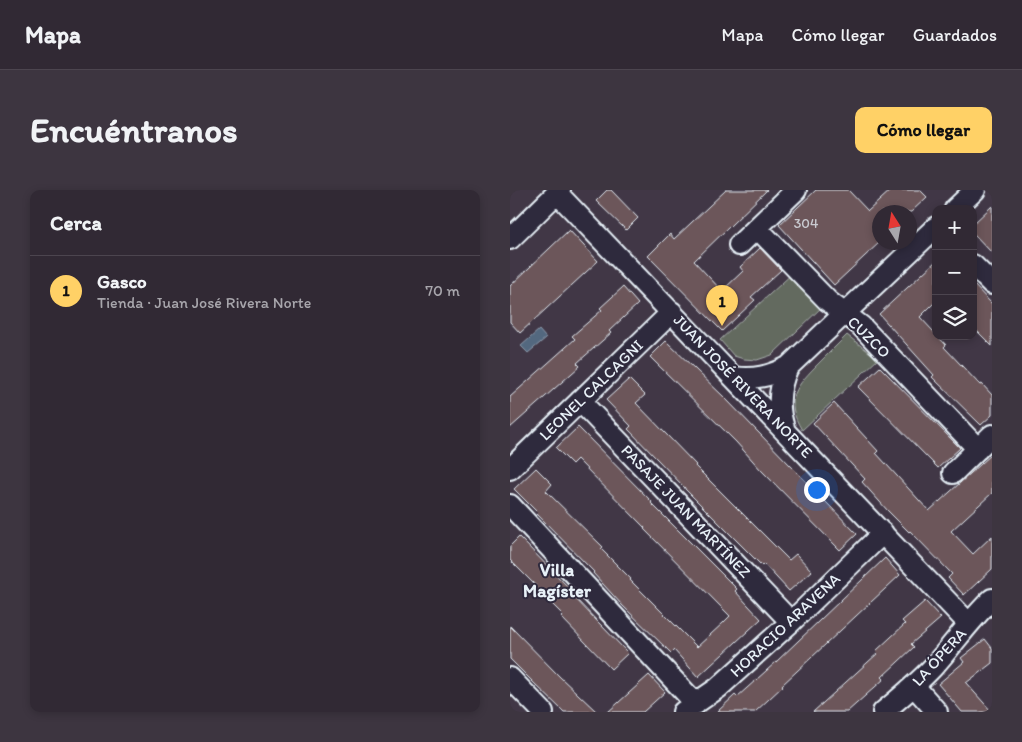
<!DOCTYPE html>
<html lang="es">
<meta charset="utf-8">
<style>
:root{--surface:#312934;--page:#3d3540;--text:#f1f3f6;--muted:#a8a6ac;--line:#4c454f;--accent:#ffd166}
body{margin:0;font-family:Itim,sans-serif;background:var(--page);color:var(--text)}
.controls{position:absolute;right:15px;top:15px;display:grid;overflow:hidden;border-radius:10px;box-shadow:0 2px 8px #0003}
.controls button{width:45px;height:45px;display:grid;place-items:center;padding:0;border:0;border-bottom:1px solid var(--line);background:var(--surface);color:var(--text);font:25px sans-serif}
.compass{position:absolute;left:362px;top:15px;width:45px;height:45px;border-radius:50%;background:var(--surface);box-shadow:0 2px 8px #0003;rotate:349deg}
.you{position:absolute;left:306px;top:299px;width:18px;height:18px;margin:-12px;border:4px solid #fff;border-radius:50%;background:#1a73e8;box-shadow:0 0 0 8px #1a73e833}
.badge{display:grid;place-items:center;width:32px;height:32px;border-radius:50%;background:var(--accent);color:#111;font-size:16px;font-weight:700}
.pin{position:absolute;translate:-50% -41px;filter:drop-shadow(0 1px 2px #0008)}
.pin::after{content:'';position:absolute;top:26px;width:18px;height:15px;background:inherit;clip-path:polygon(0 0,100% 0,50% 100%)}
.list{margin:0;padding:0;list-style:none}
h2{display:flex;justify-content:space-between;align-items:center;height:65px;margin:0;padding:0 20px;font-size:21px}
h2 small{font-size:16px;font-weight:400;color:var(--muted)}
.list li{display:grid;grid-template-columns:32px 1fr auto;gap:15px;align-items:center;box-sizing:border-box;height:70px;padding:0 20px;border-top:1px solid var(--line)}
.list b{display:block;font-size:19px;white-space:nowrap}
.list p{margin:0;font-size:16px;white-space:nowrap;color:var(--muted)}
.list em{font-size:16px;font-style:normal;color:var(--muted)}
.icon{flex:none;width:28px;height:28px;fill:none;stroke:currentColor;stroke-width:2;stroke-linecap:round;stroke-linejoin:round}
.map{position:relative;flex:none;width:482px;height:522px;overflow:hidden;border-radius:10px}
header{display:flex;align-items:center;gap:30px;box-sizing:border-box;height:70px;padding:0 25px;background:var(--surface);border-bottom:1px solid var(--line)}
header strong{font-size:24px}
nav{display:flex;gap:28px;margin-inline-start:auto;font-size:18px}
.intro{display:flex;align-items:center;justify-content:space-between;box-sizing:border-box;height:120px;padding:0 30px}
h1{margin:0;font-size:35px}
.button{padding:12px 22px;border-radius:10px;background:var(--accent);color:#111;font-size:18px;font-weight:700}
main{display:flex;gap:30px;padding:0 30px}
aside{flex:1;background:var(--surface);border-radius:10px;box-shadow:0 2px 8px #0003}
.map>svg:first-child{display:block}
</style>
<header>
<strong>Mapa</strong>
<nav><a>Mapa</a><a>Cómo llegar</a><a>Guardados</a></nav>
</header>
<div class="intro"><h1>Encuéntranos</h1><a class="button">Cómo llegar</a></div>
<main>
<aside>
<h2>Cerca<small></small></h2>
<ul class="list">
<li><span class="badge">1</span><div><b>Gasco</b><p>Tienda · Juan José Rivera Norte</p></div><em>70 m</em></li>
</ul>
</aside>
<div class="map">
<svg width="482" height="522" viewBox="0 0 482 522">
<rect width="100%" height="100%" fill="#413746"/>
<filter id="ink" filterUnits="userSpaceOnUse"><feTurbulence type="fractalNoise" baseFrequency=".02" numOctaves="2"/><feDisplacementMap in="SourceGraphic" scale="10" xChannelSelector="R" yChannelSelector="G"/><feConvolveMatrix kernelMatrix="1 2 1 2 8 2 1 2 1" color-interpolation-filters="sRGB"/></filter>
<g filter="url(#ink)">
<path fill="#646b5e" stroke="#a6aeab" d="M284,82l30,33 -52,50 -15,5 -13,-1 -10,-3 -14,-16z
M337,145l31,24 -76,71c-19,-30 -5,-45 17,-67 9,-9 19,-19 28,-28z"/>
<path fill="#53677f" stroke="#8f9eaf" d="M29,140l7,8 -18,15 -7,-7z"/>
<path fill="#6c565a" stroke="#e8f1f8" d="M97,0h4l27,28 -12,12 -30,-29z
M216,0h41l-73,71 28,30 21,-20 -3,-4 20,-19 21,22 -30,27 4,3 -33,31 -74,-75 22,-22 4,5z
M306,0h32l20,21 23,-21h29l7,7 -16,15h-31v30l-46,43 -55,-60z
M482,16v47l-19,-20v-9z
M59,40l29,31 -78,72 -10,-11v-36z
M426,71v40l-16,16 26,28 -2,2 36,38 2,-1 10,11v20l-11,10 -49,-48 2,-2 -55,-61z
M463,94l19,20v42l-19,-19z
M113,97l15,17 -29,27 2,2 -34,30 3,3 -70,62v-31l65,-58 -3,-3 30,-26 -2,-2z
M156,151l59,57 132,136 -17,16 -79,-80 -25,-28 -86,-85z
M370,177l80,81 -22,20 -80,-81z
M119,189l16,16 -9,8 60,62 -1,1 94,94 7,-6 16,17 -23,20 -25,-27 -2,2 -77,-77v-1l-57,-59 3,-3 -25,-26z
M324,213l44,48 -2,2 53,58 63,-57v39l-41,38 22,23 19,-18v33l-28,26 -16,-17 4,-4 -42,-43 -1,1 -21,-21 -26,-29 3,-3 -52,-56z
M68,237l74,75 -1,1 86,86 -2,2 26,28 -63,58 -24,-27 -3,3 -49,-48 -29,-32 1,-1 -57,-58 1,-1 -24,-24 22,-21 16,16 -6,7 57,56 -2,2 30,30 -1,1 67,67 26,-24 7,-7 -86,-87 1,-1 -68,-69 -5,5 -16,-16z
M9,347l54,55 -2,2 57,59 -17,16 -50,-52 2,-2 -28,-28 1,-1 -26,-26v-14z
M375,368l15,17 -118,110 1,1 -28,26h-38l18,-17 2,2 39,-35z
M415,411l16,17 -30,26 3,3 -32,30 2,2 -37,33h-34l65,-59 -2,-2 29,-27 -3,-3z
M0,436l50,51 37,35h-33l-30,-29 -24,-24z
M475,449l7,9v15l-26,20 26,29h-30l-24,-28 26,-22 -3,-4z
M139,485l16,17 -22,20h-35z"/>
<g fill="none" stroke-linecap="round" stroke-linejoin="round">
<defs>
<path id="minor" d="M47,3l412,431
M445,19l20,-19
M247,38l71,73 33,25 117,123
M0,49l50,-49
M229,55l57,-55
M463,75l19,19
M224,187c20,3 36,-1 54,-10
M70,211l211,221
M274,238c-7,-21 -6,-40 4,-61l148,-140
M0,279l162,-157
M443,283l39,-38
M0,315l186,199
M0,488l33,34
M404,496l23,26
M173,522l35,-24 73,-66 92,-89
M373,522c17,-14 34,-28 50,-45 20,-22 37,-47 59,-68"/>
</defs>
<use href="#minor" stroke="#e8f1f8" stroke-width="24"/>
<use href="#minor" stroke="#2f2a3d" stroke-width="20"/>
</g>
</g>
<g text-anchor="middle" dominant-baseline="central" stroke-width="4" stroke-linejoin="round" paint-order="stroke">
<g font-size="14" fill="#c9cad0">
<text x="296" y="33">304</text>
</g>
<g font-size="16" fill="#e8f1f8" stroke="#2f2a3d">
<text transform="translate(359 147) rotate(44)">CUZCO</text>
<text transform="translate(233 196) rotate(46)">JUAN JOSÉ RIVERA NORTE</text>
<text transform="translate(81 200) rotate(-44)">LEONEL CALCAGNI</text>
<text transform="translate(176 321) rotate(46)">PASAJE JUAN MARTÍNEZ</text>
<text transform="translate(275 435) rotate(-43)">HORACIO ARAVENA</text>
<text transform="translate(429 467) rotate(-48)">LA ÓPERA</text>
</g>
<g font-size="18" font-weight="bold" fill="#e8f1f8" stroke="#2f2a3d">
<text x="47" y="380">Villa<tspan x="47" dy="21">Magíster</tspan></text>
</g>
</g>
</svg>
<div class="controls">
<button>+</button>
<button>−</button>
<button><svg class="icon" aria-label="layers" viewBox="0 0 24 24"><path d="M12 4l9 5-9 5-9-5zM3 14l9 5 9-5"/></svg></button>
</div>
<svg class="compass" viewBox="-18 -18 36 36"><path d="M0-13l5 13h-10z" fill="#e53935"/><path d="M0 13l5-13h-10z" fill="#a8a6ac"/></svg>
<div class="you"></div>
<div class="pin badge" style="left:212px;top:136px">1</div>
</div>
</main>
